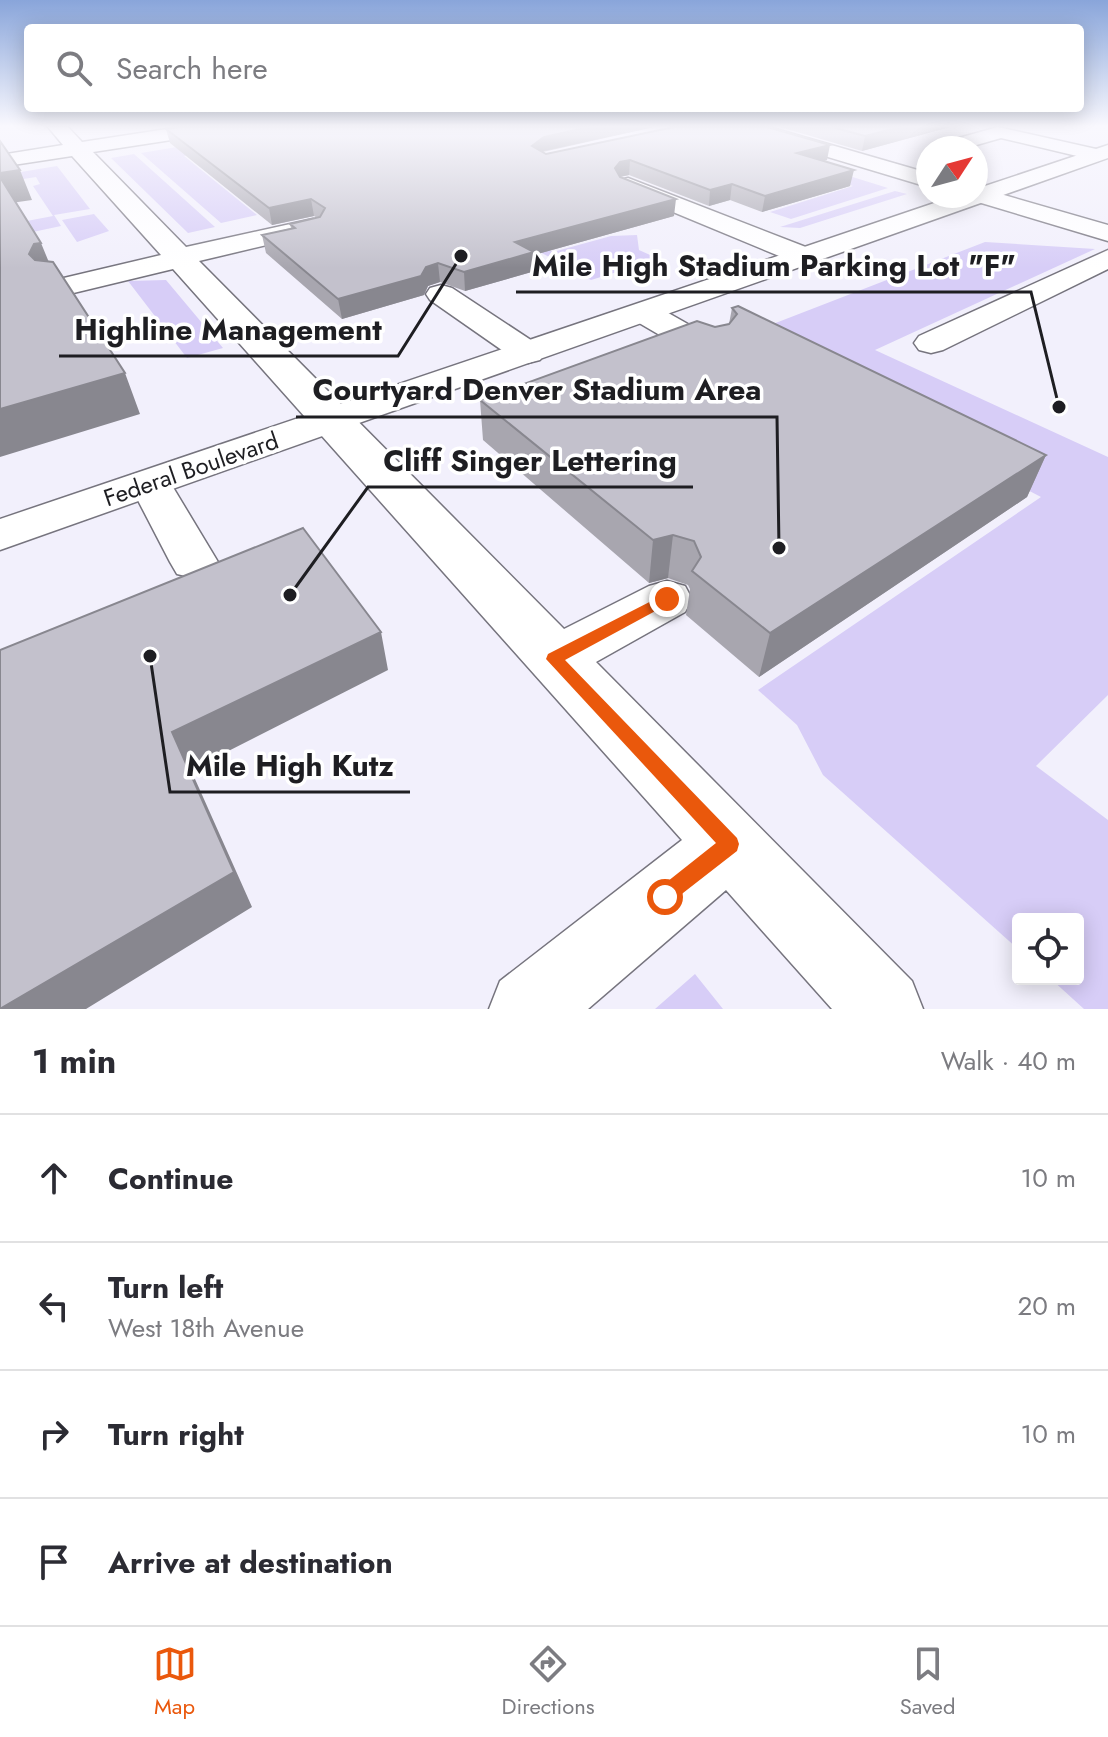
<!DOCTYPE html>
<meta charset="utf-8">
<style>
:root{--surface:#fff;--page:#f2f2f3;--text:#2b2b33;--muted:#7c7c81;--line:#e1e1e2;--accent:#ea580c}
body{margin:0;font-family:Jost,sans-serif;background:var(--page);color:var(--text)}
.controls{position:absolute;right:24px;bottom:24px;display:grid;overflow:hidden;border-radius:8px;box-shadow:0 4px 20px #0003}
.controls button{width:72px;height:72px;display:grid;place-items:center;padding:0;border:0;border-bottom:2px solid var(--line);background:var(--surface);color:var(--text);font:40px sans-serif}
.compass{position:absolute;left:916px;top:136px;width:72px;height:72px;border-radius:50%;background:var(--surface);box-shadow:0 4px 20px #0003;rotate:54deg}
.stop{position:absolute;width:24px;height:24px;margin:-18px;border:6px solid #ea580c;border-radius:50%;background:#fff}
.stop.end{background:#ea580c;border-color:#fff;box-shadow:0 2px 8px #0008}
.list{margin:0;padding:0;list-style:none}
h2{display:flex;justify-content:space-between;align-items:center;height:104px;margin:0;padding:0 32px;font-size:34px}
h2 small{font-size:26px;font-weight:400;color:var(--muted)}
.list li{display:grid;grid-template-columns:52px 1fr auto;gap:24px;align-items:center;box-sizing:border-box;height:128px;padding:0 32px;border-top:2px solid var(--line)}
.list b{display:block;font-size:30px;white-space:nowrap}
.list p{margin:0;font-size:26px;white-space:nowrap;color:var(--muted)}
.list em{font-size:26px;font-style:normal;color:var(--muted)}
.icon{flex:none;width:44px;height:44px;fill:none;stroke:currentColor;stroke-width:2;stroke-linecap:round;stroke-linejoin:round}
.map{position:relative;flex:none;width:1108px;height:1009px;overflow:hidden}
.search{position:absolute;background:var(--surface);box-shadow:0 4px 20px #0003;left:24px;right:24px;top:24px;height:88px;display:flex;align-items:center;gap:20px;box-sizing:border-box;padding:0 28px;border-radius:8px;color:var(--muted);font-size:30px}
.sheet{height:616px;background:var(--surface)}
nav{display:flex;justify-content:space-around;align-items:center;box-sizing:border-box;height:112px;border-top:2px solid var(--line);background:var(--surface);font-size:22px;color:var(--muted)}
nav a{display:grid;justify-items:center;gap:4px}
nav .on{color:var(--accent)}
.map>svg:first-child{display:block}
</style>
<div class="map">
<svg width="1108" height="1009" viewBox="0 0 1108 1009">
<rect width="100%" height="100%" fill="#f2f0fc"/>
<path fill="#d7cdf7" d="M297,127l45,2 -158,27 73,59 -36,8 -80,-70z
M134,154l81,73 -27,6 -77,-75z
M788,157l100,31 -97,31 -21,-7 83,-26 -79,-25z
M57,166l33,43 -36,6 7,11 -61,13 11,-15 42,-8 -20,-30 7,-2 -4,-7 -19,3 -14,-5z
M895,191l12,3 -107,34 -20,-1z
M94,214l15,17 -32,11 -15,-22z
M500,230l25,7 28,15 58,-16 26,-1 2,15 20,9 -68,21z
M985,242l110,7 -220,101 233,107v238l-72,71 72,54v189h-24l-33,-30h27v-60h-60v30l-195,-174 -26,-50 -39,-35 283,-193 -304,-159z
M166,280l57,68 -36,10 -59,-77z
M695,974l28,35h-68z"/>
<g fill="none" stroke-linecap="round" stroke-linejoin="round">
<defs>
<path id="minor" d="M48,127h20l14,15 98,-15h46l-9,6 -124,19 93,95 127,-28 9,3 4,5 -4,5 -123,29 365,368 85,-43 18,-5 18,5 7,13 -7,13 -89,50 316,319 11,28h-91l-106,-119 -138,119h-99l11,-28 182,-141 -509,-571 -112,27 -10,-3 -5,-6 5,-6 110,-26 -89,-99 -72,11v-12l63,-10z
M739,127h30l159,46v14l-187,-56z
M998,127l107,24 3,4 -10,6 -97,-23 -35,10h-32l3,-4z
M628,178l188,73 4,6 -4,6 -10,2 -10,-2 -176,-73 -3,-5 3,-5z
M976,187l132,38v16l-140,-42 -2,-3h10z
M1108,250v19l-165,81 -12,3 -12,-3 -5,-7 5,-7z
M441,285l11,3 88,58 5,7 -5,7 -12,3 -12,-3 -86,-60 -4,-6 4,-6z
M645,304l11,2 67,38 5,7 -5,7 -12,3 -12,-3 -65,-38 -5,-7 5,-7z
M150,470l15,4 53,88 -7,12 -17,4 -17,-4 -7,-12 -41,-79 6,-9z"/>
<path id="major" d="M1108,145v13l-1108,392v-31l955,-323h21v-7z"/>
</defs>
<use href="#minor" stroke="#76747e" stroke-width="3"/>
<use href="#major" stroke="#76747e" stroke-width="3"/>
<use href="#minor" fill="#fff" fill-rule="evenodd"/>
<use href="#major" fill="#fff" fill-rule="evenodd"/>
</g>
<path fill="#a8a6af" d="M179,127h475l-111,25 3,2 281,6 -4,1 27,25 -88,26 -32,-12 -21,6 -80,-31 -9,2 54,39 -140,39 1,16 -70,20 -25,-9 -12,4 -4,9 -82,24 -76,-66 -4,-18 29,-7 -1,-4 27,-6 -3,-2 -42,9 -102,-82 -4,-14z
M780,127h170l-88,24z
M732,308l314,147 -19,42 -268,180 -73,-62 4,-26 -2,-4 -20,-7 -19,5 -166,-143 -3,-40 235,-73 14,-3z"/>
<path fill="#88878f" d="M590,127h64l-110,24 -12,10v-15l12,-9z
M901,127h49l-88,24 3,-15z
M830,145l-3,15 -32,8 2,-15z
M630,160l-1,15 -10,2 -4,-9 5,-6z
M20,170l12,30 -21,3 -11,-25v-5z
M854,170l-4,16 -88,26 3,-16z
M732,184l-2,16 -21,6 1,-16z
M311,199l3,17 -42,9 -3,-17z
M676,199l-2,17 -140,39 1,16 -70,20 -1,-19 51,-30z
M41,243l14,34 -6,2 -20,-25 5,-10z
M438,263l2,19 -12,4 -4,9 -82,24 -4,-20z
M125,373l15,41 -140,43v-48z
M1046,455l-19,42 -268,180 11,-44z
M673,535l-5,43 -19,5 4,-43z
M381,632l7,38 -197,100 61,137 -166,102h-86l172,-277z"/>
<path fill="#c3c1cc" stroke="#88878f" stroke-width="2" d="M179,127h411l-46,10 -12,9 14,8 128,-27h93l63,18 -33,8 57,17 -89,26 -33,-12 -22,6 -80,-30 -10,2 -5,6 5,9 56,22 -161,43 19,10 -70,20 -26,-9 -12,4 -5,9 -83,23 -76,-64 33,-7 -5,-4 30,-7 5,-9 -14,-9 -42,9 -103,-79z
M832,127h69l-36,9z
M0,141l20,29 -20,3z
M0,177l41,66 -7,1 -5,10 6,6 18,2 72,111 -125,36z
M738,306l308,149 -276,178 -78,-62 9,-14 -7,-16 -21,-6 -20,5 -173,-140 217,-79 18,6 14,-3 8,-10 -5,-6z
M303,528l78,104 -209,100 62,140 -234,137v-359z"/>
<linearGradient id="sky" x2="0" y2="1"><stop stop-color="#89a5da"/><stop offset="0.47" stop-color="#f9f8fe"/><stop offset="1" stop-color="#f9f8fe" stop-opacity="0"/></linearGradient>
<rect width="1108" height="268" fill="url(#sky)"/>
<path fill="#ea580c" d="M667,593l7,6 -2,3 -107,58 172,178 2,6 -2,7 -72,56 -7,-3 -3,-7 3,-8 58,-46 -170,-184 2,-5z"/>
<g text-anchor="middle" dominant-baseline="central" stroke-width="7" stroke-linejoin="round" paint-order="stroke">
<g font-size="24" fill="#1e1e22" stroke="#fff">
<text transform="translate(191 469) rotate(-19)">Federal Boulevard</text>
</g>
</g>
<path fill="none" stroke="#1e1e22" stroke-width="3" d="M1059 407L1031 292H516M461 256L398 356H59M779 548L777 417H296M290 595L368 487H693M150 656L170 792H410"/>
<g fill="#1e1e22" stroke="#fff" stroke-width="3">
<circle cx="1059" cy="407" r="8"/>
<circle cx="461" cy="256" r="8"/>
<circle cx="779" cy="548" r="8"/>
<circle cx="290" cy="595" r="8"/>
<circle cx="150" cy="656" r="8"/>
</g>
<g font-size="30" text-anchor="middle" font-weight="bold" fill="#1e1e22" stroke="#fff" stroke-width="7" stroke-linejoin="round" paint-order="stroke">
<text x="774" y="276">Mile High Stadium Parking Lot "F"</text>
<text x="228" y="340">Highline Management</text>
<text x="537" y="400">Courtyard Denver Stadium Area</text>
<text x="530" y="471">Cliff Singer Lettering</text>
<text x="290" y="776">Mile High Kutz</text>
</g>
</svg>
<div class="controls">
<button><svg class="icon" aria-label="locate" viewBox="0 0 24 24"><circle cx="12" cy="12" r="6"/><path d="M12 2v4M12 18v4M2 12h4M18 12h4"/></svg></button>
</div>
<svg class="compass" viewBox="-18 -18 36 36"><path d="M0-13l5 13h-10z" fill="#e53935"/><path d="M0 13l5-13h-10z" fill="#7c7c81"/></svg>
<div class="stop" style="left:665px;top:897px"></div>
<div class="stop end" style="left:667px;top:599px"></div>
<div class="search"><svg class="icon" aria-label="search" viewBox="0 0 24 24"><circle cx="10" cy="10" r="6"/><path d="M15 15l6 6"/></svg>Search here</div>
</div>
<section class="sheet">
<h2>1 min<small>Walk · 40 m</small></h2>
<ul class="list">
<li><svg class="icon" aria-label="ahead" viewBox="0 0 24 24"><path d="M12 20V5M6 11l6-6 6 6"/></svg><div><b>Continue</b></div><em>10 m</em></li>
<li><svg class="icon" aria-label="left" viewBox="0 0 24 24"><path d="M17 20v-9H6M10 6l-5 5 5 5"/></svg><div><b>Turn left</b><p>West 18th Avenue</p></div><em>20 m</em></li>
<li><svg class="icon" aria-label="right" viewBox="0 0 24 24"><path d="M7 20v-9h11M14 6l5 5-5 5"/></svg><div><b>Turn right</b></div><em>10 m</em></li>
<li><svg class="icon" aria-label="arrive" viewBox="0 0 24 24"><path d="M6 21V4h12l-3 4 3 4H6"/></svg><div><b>Arrive at destination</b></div></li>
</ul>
</section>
<nav>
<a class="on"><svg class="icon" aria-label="map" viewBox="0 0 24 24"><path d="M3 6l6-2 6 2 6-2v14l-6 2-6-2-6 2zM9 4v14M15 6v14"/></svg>Map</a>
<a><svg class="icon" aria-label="directions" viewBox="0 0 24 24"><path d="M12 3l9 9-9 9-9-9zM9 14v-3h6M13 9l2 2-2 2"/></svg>Directions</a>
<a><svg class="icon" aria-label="saved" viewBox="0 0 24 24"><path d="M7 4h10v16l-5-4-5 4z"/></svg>Saved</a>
</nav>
